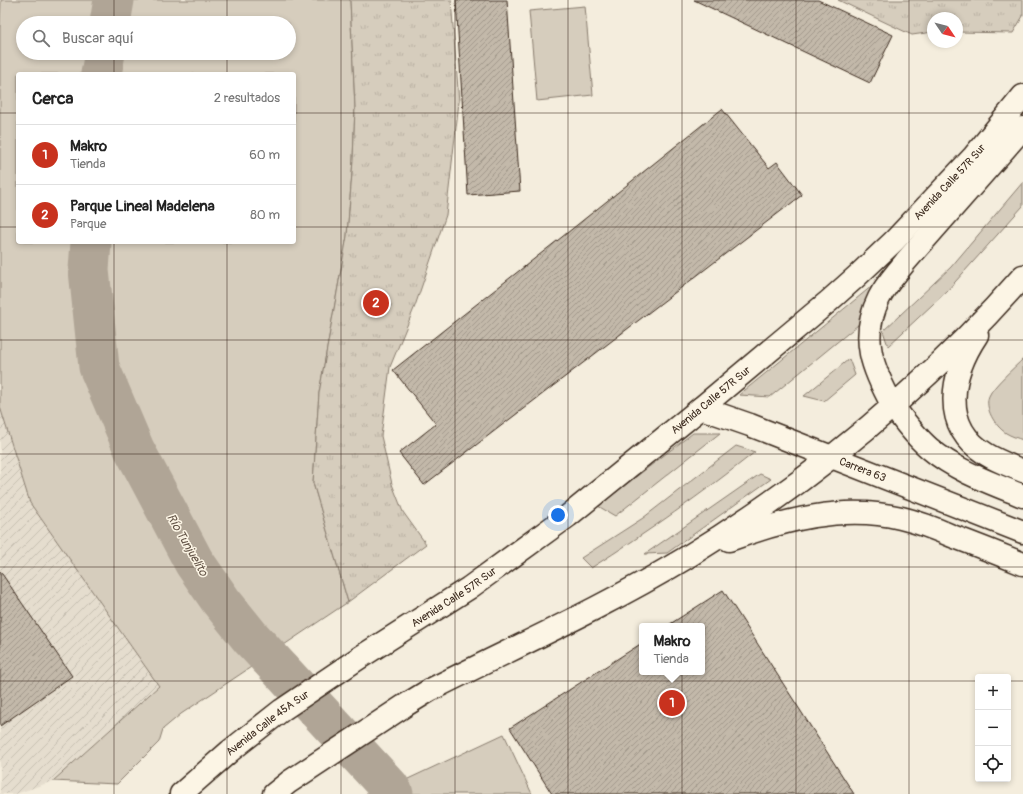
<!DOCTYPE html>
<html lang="es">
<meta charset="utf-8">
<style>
:root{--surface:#fff;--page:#f2f2f2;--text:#222;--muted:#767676;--line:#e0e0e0;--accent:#c8321e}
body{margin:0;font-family:Pangolin,sans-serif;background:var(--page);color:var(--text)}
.controls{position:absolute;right:12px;bottom:12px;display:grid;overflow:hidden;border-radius:4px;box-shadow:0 2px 6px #0003}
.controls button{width:36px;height:36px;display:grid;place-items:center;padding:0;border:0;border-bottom:1px solid var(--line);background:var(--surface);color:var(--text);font:20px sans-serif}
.compass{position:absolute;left:927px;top:12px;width:36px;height:36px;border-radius:50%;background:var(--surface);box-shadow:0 2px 6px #0003;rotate:125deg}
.you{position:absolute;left:558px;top:515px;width:14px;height:14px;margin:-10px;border:3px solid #fff;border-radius:50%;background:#1a73e8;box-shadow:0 0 0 6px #1a73e833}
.badge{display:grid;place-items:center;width:26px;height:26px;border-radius:50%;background:var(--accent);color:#fff;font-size:13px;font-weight:700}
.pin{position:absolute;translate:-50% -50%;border:2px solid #fff;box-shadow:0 1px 4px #0006}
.popup{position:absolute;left:639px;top:623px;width:66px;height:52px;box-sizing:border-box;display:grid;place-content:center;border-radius:4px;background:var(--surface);filter:drop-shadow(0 1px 3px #0005);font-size:13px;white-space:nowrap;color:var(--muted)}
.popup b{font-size:15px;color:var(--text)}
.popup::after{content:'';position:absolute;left:50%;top:100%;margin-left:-8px;border:8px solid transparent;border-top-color:var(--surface)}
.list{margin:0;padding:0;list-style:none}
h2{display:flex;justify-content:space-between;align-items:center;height:52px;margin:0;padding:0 16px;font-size:17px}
h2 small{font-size:13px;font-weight:400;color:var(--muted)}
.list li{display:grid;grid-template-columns:26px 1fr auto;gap:12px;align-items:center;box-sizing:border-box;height:60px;padding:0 16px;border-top:1px solid var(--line)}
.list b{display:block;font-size:15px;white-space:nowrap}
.list p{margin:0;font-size:13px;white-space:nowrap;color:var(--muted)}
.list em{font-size:13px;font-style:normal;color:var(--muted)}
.icon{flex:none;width:22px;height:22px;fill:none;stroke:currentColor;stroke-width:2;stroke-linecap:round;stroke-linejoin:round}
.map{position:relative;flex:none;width:1023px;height:794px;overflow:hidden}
.search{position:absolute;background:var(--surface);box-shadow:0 2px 6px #0003;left:16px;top:16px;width:280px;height:44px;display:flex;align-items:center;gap:10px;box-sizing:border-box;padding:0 14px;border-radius:22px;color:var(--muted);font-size:15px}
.panel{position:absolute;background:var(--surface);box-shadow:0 2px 6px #0003;left:16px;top:72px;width:280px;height:172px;border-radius:4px}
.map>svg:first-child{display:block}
</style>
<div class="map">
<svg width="1023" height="794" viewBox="0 0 1023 794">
<defs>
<pattern id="industrial-furrows" width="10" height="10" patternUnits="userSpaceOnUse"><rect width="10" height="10" fill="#e5ddce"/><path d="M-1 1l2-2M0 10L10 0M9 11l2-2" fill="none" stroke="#c5beb0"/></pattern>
<pattern id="park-tufts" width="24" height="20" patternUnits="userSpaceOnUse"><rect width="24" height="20" fill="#d6cdbd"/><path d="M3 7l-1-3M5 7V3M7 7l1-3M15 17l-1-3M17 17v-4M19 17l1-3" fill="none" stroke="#b9b0a2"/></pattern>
<pattern id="building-hatch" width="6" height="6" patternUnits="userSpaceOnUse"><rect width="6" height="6" fill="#c3b9aa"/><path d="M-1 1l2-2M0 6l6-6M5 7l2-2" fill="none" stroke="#a0978a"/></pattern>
</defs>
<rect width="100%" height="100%" fill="#f4eddd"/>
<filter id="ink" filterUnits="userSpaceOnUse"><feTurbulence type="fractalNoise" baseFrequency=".025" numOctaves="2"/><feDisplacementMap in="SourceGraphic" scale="8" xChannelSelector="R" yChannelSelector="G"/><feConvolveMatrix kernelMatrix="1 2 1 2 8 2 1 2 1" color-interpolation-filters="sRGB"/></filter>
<g filter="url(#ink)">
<path fill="url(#industrial-furrows)" d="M0,407l30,96 129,183 -106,95 -37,13h-16z"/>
<path fill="#d6cdbd" stroke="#887c6e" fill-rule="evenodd" d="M1,0h349l5,107 -2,53 -6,76 -28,157 -6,90 35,119 -167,112 -18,15 -4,13 -42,42 -64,-3 106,-95 -129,-183 -30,-96v-380zM23,23h266v30h-266zM18,74h276v168h-276z
M585,6l8,89 -56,6 -8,-90z
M1023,182v24l-76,85 -59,55 -5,-15 68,-64z
M878,281l-20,44 -88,72 -31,-2z
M849,359l6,16 -31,26 -20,-5z
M1023,359v81c-6,-2 -12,-4 -17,-7 -11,-7 -22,-25 -17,-37 4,-10 26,-29 34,-37z
M693,433h27l-105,83 -17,-10z
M736,446l19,6c-53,42 -107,80 -164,116l-10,-10 62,-40z
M760,474l11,5 -104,74 -22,1z
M504,734l28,60h-156z"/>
<path fill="url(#park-tufts)" stroke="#887c6e" d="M350,0h101l8,102 -13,113 -31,91 -25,61 -9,69 11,48 11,28 23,32 -78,58 -35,-119 6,-90 28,-157 6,-76 2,-53z
M838,0h185v16l-10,17 -56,-1v-14h-24v14l-21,3z"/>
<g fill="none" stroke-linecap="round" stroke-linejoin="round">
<path stroke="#b0a596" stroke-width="41" d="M110,23l4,-23
M101,74l4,-21
M91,242l-2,28 10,97 35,82 60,113 27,39 29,36 139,150 4,7"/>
</g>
<path fill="url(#building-hatch)" stroke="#3b2a1e" d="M456,0h51l13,191 -52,4z
M694,0h124l75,35 -23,48z
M722,109l47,59 8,-6 25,33 -378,290 -25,-32 37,-29 -43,-54 169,-133z
M0,571l72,105 -72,50z
M723,590l131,204h-302l-42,-66 132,-85v29h60v-46h-35z"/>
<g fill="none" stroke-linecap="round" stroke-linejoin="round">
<defs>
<g id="minor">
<path d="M893,406c11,15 22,30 36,42 27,23 62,35 94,48"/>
<path id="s1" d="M701,408l49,17 273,107"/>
</g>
<g id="highway">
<path d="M977,335c-26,39 -37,91 9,119 11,7 25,12 37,17"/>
<path d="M893,406c-20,-36 -34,-68 -14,-108 7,-14 18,-25 27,-37l117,-133"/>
<path d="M729,540c55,-20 114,-36 172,-22 17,4 35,11 51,18 24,9 47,18 71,28"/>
<path id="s2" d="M181,794l49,-43 52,-41 77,-52 110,-70 99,-72 133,-108 128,-107 28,-25 37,-35 80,-85 49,-60"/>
<path d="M274,794l15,-12 115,-76 26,-16c85,-43 173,-82 254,-131 126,-77 242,-172 339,-283"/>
</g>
</defs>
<use href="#minor" stroke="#3b2a1e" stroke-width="25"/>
<use href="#highway" stroke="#3b2a1e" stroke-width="25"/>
<use href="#minor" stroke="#fcf5e5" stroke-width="22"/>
<use href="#highway" stroke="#fcf5e5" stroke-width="22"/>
</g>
</g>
<path fill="none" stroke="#3b2a1e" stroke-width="1" stroke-opacity="0.55" d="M114,0v23M227,0v23M341,0v794M455,0v794M568,0v794M682,0v794M796,0v794M909,0v794M114,53v21M227,53v21M0,113h18M294,113h729M0,227h18M294,227h729M114,242v552M227,242v552M0,340h1023M0,454h1023M0,567h1023M0,681h978M1008,681h15"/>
<g text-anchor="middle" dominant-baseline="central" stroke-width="3" stroke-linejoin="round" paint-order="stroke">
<g font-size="11" fill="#3b2a1e" stroke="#fcf5e5">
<text stroke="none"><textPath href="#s2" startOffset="985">Avenida Calle 57R Sur</textPath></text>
<text stroke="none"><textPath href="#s2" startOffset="661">Avenida Calle 57R Sur</textPath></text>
<text stroke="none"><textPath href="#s1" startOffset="173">Carrera 63</textPath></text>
<text stroke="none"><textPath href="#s2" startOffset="337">Avenida Calle 57R Sur</textPath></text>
<text stroke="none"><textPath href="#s2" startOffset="112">Avenida Calle 45A Sur</textPath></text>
</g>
<g font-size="12" font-style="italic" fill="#645548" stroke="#fcf5e5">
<text transform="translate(187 545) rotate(60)">Río Tunjuelito</text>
</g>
</g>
</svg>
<div class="controls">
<button>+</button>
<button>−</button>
<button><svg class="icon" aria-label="locate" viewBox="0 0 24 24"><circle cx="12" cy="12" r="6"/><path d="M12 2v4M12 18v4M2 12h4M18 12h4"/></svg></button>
</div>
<svg class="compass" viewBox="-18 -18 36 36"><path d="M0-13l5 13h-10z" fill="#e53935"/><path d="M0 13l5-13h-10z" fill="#767676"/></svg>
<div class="you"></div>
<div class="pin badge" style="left:672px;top:703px">1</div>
<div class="popup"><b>Makro</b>Tienda</div>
<div class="pin badge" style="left:376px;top:303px">2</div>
<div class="search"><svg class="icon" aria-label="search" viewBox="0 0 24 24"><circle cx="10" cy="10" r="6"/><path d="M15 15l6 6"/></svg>Buscar aquí</div>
<section class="panel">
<h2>Cerca<small>2 resultados</small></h2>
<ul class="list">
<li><span class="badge">1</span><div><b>Makro</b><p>Tienda</p></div><em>60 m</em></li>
<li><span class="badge">2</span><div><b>Parque Lineal Madelena</b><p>Parque</p></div><em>80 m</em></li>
</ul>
</section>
</div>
